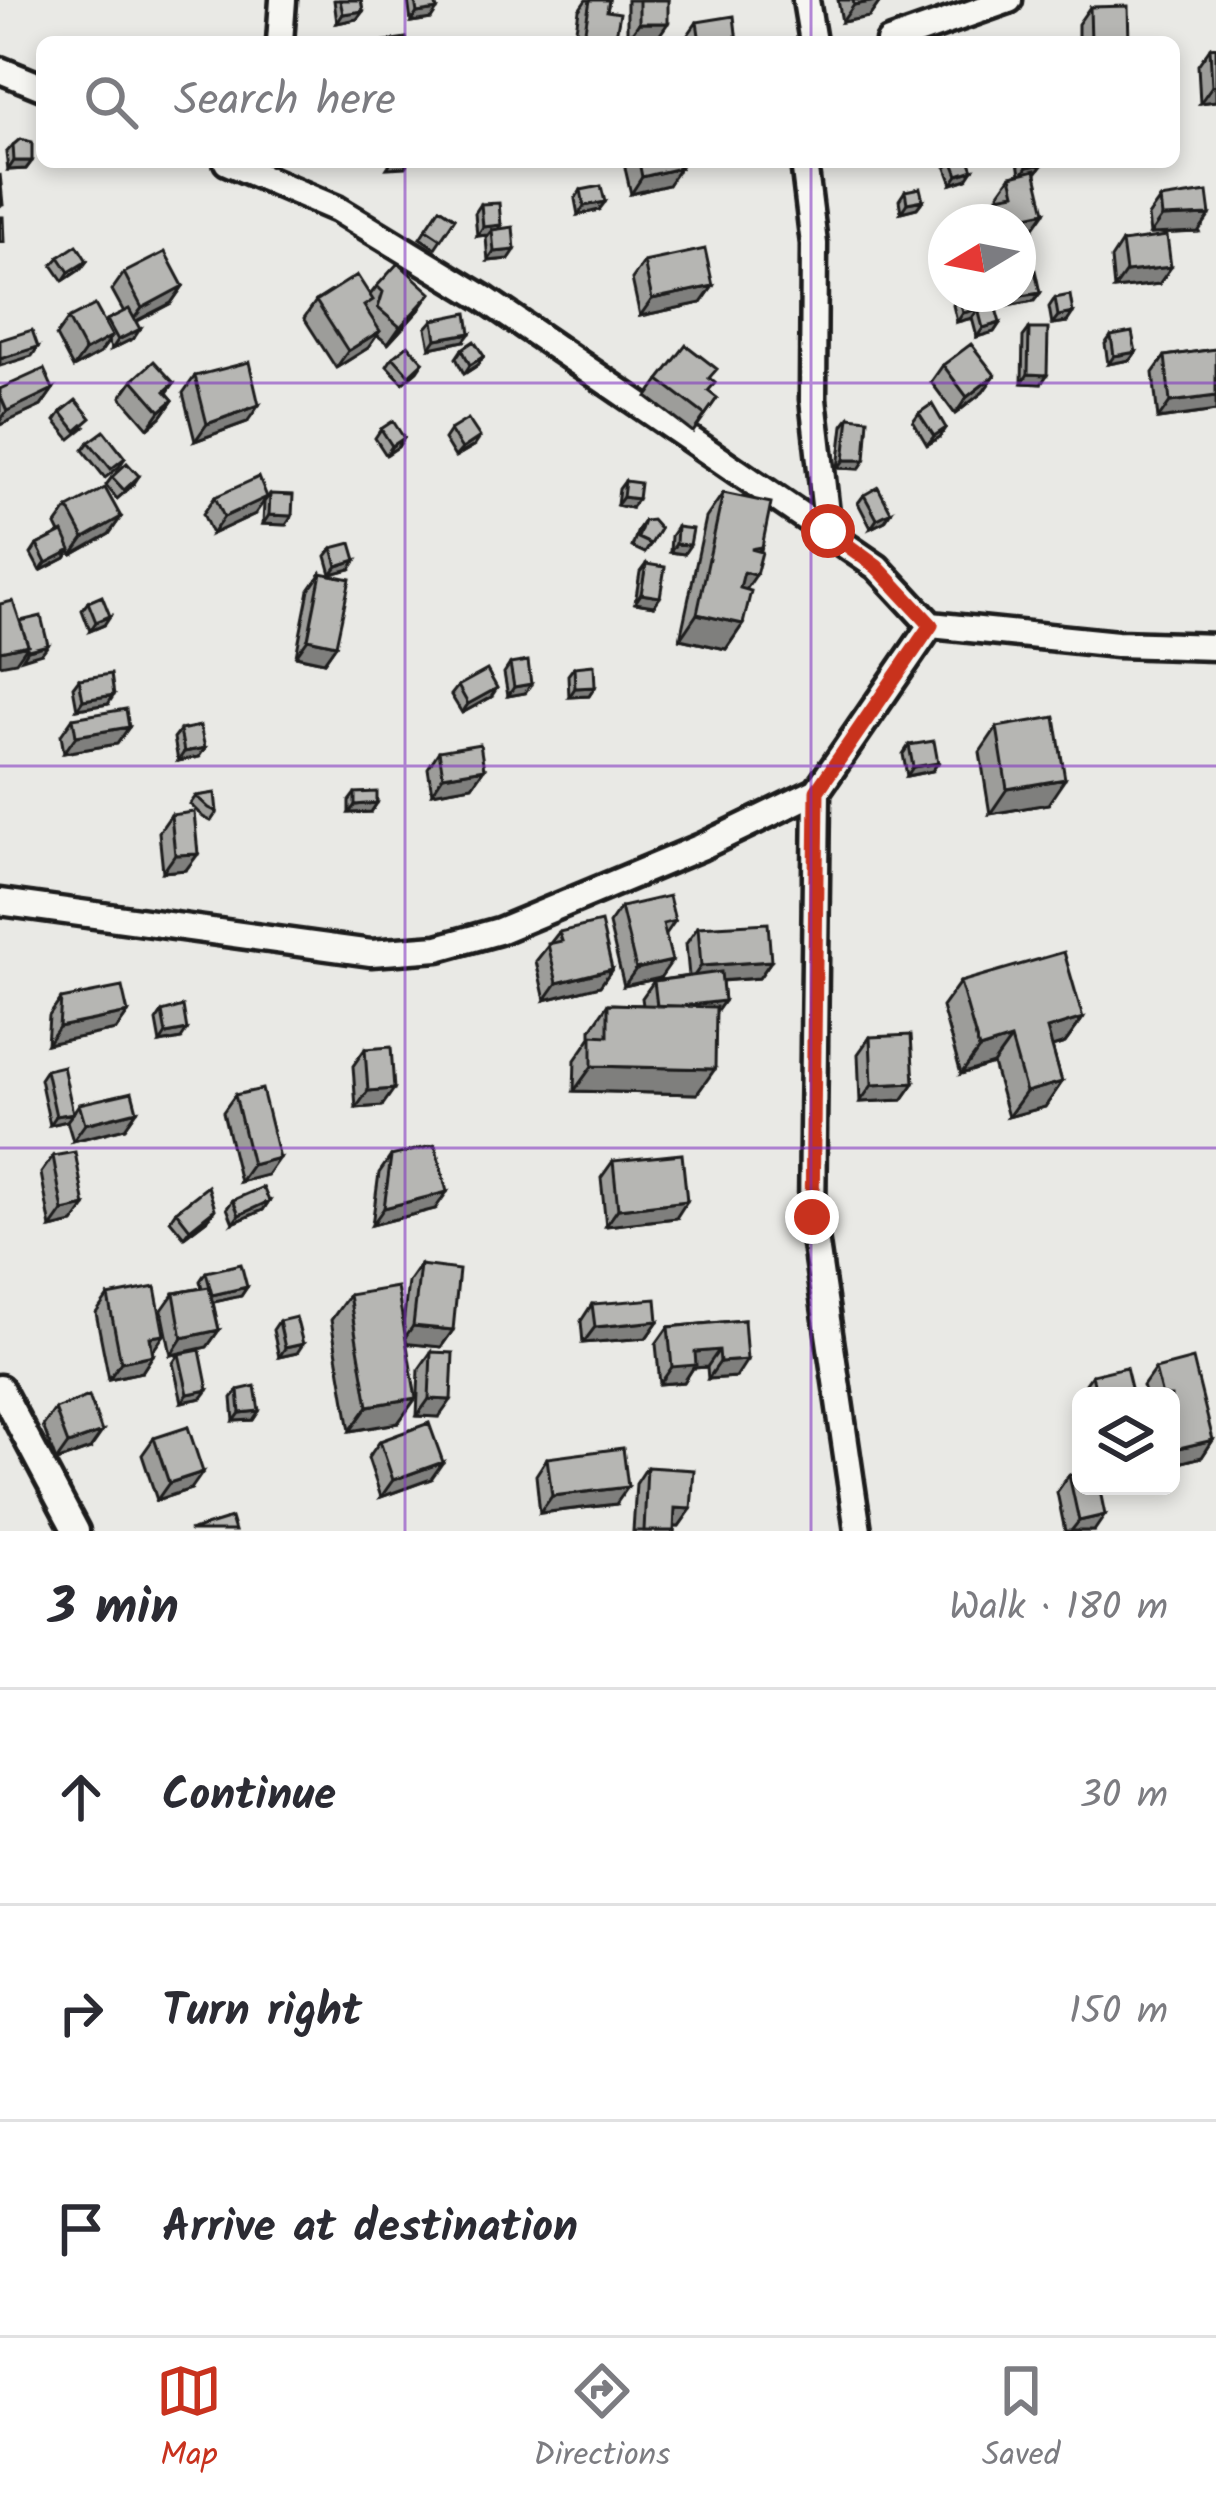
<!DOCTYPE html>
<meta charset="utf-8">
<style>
:root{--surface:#fff;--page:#f2f2f3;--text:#2b2b33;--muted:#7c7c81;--line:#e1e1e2;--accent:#c8321e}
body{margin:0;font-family:Kalam,sans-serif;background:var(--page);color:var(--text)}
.controls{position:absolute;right:36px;bottom:36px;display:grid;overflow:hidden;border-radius:18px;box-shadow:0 6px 18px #0003}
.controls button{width:108px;height:108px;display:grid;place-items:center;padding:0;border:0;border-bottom:3px solid var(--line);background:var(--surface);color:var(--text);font:60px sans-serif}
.compass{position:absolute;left:928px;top:204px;width:108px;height:108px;border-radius:50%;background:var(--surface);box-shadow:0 6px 18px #0003;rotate:260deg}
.stop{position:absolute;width:36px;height:36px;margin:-27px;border:9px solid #c8321e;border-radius:50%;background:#fff}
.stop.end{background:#c8321e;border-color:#fff;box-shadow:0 3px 12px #0008}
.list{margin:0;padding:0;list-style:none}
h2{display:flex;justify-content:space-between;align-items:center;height:156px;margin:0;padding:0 48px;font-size:51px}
h2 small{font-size:39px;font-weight:400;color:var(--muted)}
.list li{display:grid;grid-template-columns:78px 1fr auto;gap:36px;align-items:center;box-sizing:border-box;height:216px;padding:0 48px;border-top:3px solid var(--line)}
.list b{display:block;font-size:45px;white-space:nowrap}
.list em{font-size:39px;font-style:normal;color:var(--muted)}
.icon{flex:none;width:66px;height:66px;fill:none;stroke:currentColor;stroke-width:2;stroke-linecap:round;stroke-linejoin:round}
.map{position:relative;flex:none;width:1216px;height:1531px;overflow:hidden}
.search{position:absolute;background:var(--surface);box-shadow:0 6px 18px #0003;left:36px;right:36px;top:36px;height:132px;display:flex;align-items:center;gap:30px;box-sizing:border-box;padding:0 42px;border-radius:18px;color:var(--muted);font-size:45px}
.sheet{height:804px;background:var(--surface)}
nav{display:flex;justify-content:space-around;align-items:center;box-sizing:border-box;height:168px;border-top:3px solid var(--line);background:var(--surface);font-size:33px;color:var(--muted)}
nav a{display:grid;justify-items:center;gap:6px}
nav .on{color:var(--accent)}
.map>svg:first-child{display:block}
</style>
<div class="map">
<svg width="1216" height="1531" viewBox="0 0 1216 1531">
<rect width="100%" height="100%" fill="#e9e9e5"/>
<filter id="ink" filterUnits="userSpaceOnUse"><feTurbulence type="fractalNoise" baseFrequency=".00833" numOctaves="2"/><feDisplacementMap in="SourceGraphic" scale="24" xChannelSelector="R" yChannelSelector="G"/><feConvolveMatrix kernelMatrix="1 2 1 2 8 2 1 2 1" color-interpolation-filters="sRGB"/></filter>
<g filter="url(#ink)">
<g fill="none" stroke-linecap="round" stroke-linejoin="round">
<defs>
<path id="minor" d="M806,0l7,42
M280,42l3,-42
M889,42l120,-42
M0,70l42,17
M227,162l110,47 148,90 392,268 54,58
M804,162l10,82 -1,155 15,132
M817,791l-5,426 46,314
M0,902l371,51 67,-5 61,-17 202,-84 116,-56 114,-166 186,19 99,3
M0,1388l76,143"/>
</defs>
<use href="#minor" stroke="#1c1c1c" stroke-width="33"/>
<use href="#minor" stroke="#f6f6f2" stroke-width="24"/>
</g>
<path fill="#9d9d9a" stroke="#1c1c1c" stroke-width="3" d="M334,0h27l2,11 -6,8 -20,4z
M408,0h27l-4,19 -20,3z
M586,0h23l-2,11 8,31h-41l5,-32z
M627,0h41l-12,40h-29z
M838,0h43l-12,17 -27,5z
M1090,7l39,35h-51v-18z
M697,22l40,20h-52v-3z
M1210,48l6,53 -16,2 -2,-38z
M13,145l19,16 -6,8 -18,1 -2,-17z
M629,162h49l-10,23 -37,9 -6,-26z
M951,162h2l14,17 -15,5 -6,-16z
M1018,162h25v2l-7,8 -3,57 -15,-7h-30l-1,-9 13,-17 -1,-3 12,-17 9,-2z
M581,190l18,20 -21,5 -3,-16z
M905,191l18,9 -6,8 -16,4 -2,-12z
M1160,199l38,33 -48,2 -2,-18z
M481,204l17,25 11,30 -21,2 -2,-23 2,-3 -11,1 -2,-23z
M440,208l15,10 -20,30 -15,-10z
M1122,242l49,25 -12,17 -45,5 -3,-30z
M59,257l28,4 -6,8 -18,12 -11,-16z
M644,262l69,24 -12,17 -61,13 -8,-37z
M124,273l59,13 -12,17 -35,19 -2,16 -22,11 -4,-7 -8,11 -27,15 -17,-32 12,-17 37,5 2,-4 17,-8 -12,-22z
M377,286l42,24 -31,34 -11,-9 -9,13 -32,20 -32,-50 12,-17 54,-6z
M1040,293l-6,8 -32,6 -2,-13z
M959,297l41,26 -6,9 -17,5 -5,-19 -15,4 -4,-17z
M1055,298l12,24 -15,2 -3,-17z
M433,320l31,21 -34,7 -4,-20z
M1029,329l12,55 -19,-1 1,-46z
M1111,336l25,16 -6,8 -22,4 -3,-20z
M462,349l16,16 -14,9 -8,-16z
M1216,349v62l-58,8 -5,-46 12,-17z
M393,357l30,5 -6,9 -14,12 -16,-17z
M943,365l52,10 -12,17 -28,22 -24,-32z
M195,376l52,46 -52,19 -12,-48z
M710,379l-1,13 8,6 -24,34 -46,-35 12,-17z
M133,380l41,3 -7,10 6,7 -12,17 -13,11 -27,-31z
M0,389h53l-12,17 -41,19z
M61,412l24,15 -15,12 -15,-18z
M919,413l27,15 -6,9 -13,8 -14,-24z
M849,417l10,52 -21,-1 5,-43z
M381,429l23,9 -6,9 -12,8 -11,-17z
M450,430l24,16 -19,11 -11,-18z
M89,442l36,16 -6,9 -14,11 -22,-28z
M139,476l-6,9 -16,14 -11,-14 6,-8z
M625,481l6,27 -14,-3 2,-16z
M723,493l39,54 -16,43 -3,34 -17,25 -46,-10 26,-121z
M270,494l16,31 -23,-1 1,-22z
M864,495l21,26 -14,7 -13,-25z
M215,497l40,17 -43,20 -9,-20z
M68,508l53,9 -12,17 -37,21 -2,-4 -5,7 -25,13 -9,-17 6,-9 23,-12 -4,-8z
M644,521l16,8 -15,24 -13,-6 6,-17z
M677,527l7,27 -14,-2 1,-16z
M332,548l18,21 -19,5 -5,-18z
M646,564l8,42 -19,-3 5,-31z
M321,573l15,72 -12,17 -28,-6 13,-66z
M88,602l16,23 -14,6 -8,-21z
M510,664l15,29 -17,3 -4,-23z
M574,667l21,20 -6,9 -20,1 -1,-22z
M79,679l29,25 -31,5 -4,-22z
M458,686l33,11 -29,16 -11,-18z
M73,718l56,9 -12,17 -53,9 -3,-18z
M997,727l51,77 -58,10 -10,-62z
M180,730l19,27 -21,4 -4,-23z
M909,745l23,26 -25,5 -4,-22z
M439,751l45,18 -12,17 -40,7 -4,-25z
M355,793l22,10 -6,9 -22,1v-12z
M196,796l21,16 -6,9 -8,-4 -13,-13z
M171,815l15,55 -23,2 -4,-40z
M621,907l54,14 -9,13 -6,44 -36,8 -15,-62z
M698,927l73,34 -12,17 -37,3 2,20 -8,11 -19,82 -123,-3 1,-31 16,-23v-8l17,-25 35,1 -1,-7 12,-17 35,-5 -3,-32z
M559,932l53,37 -12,17 -55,14 -9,-39z
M960,982l123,36 -18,25 -13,4 10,35 -17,25 -37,10 -15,-53 -32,10 -19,-67z
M61,999l67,14 -12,17 -69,14 2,-28z
M162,1012l19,27 -21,4 -4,-22z
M870,1037l44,46 -12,17 -42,2 -2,-48z
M365,1049l17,57 -26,2 -3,-42z
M46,1070l27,43 6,-9 58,7 -12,17 -52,13 -6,-20 -17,4 -10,-46z
M235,1095l32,80 -27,7 -17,-70z
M53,1156l32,50 -12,17 -22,5 -10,-55z
M391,1156l44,53 -63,16 7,-52z
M613,1161l63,57 -70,8 -5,-48z
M233,1200l36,1 -6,9 -30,13 -6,-15z
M176,1211l33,7 -25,19 -14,-17z
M420,1265l33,65 -12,17 -35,-4 -8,80 -48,8 -19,-111 18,-25 54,30 5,-43z
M206,1272l41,15 -6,9 -28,6 6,28 -12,17 -36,8 -9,-45 12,-17 28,-5 -2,-7z
M108,1296l45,59 -11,17 -33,7 -13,-66z
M592,1304l66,17 -12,17 -63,5 -2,-22z
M744,1320l-8,57 -28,2 -1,-12 -14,1 -9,14 -24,2 -4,-40 12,-17z
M279,1321l18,32 -18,4 -6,-27z
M431,1352l8,65 -22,-1 2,-47z
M179,1354l23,44 -20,4 -9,-39z
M1155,1369l58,71 -11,17 -31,8v-69h-25l-3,-10z
M1092,1375l41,21h-52l-1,-4z
M238,1390l21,21 -6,9 -19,1 -2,-23z
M55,1409l35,40 -34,12 -13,-35z
M154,1438l37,51 -34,11 -15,-45z
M380,1441l51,38 -50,18 -13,-39z
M547,1458l69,46 -76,9 -4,-38z
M647,1467l44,42 -12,17h-5v5h-41l3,-47z
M1069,1475l25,56h-29l-8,-39z"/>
<path fill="#7f7f7d" stroke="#1c1c1c" stroke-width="3" d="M881,0l-12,17 -27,5 12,-17z
M437,10l-6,9 -20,3 6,-9z
M363,11l-6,8 -20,4 6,-9z
M639,23h29l-12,17h-29z
M1216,85v16l-16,2 12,-17z
M14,161h18l-6,8 -18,1z
M391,162h17l-3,5 -18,1z
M1043,164l-6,8 -16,4 6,-9z
M680,168l-12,17 -37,9 11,-17z
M973,170l-6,9 -15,5 6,-9z
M923,200l-6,8 -16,4 6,-9z
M605,202l-6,8 -21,5 6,-9z
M1045,212l-12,17 -15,3v-10h-15z
M1210,215l-12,17 -48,2 12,-17z
M501,225l-6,9 -3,-4 -4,5 -11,1 6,-9z
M515,250l-6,9 -21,2 6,-9z
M87,261l-6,8 -18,12 6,-9z
M1171,267l-12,17 -45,5 12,-17z
M183,286l-12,17 -41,21 12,-16z
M713,286l-12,17 -61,13 12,-17z
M431,293l-12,17 -31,34 12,-17z
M1040,293l-6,8 -32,6 7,-9z
M978,309l-6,9 -15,4 6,-9z
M1073,313l-6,9 -15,2 6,-8z
M1000,323l-6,9 -17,5 6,-9z
M140,329l-6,9 -22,11 6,-9z
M380,331l-12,17 -32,20 12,-17z
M470,333l-6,8 -34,7 6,-9z
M112,336l-12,17 -27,15 12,-17z
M38,347l-6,9 -32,10v-7z
M1136,352l-6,8 -22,4 6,-8z
M484,356l-6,9 -14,9 6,-9z
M1028,374l19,1 -6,9 -19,-1z
M995,375l-12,17 -28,22 12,-17z
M53,389l-12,17 -41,19v-4l7,-10z
M1216,396v15l-58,8 12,-17z
M173,400l-12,17 -13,11 12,-17z
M259,405l-12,17 -52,19 12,-17z
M946,428l-6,9 -13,8 7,-9z
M480,437l-6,9 -19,11 7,-8z
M404,438l-6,9 -12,8 6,-9z
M844,460h21l-6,9 -21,-1z
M267,497l-12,17 -43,20 12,-17z
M623,497l15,2 -7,9 -14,-3z
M891,512l-6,9 -14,7 6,-9z
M269,515l23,1 -6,9 -23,-1z
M121,517l-12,17 -37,21 12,-17z
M676,544l14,1 -6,9 -14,-2z
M762,547l-18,25 12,3 -17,25 -12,-3 24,-48z
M71,550l-6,8 -25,13 6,-8z
M356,560l-6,9 -19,5 6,-8z
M641,594l19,3 -6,9 -19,-3z
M697,614l46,10 -17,25 -46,-10z
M110,616l-6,9 -14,6 6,-9z
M308,639l28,6 -12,17 -28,-6z
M28,645l-12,17 -16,3v-14z
M48,645l-6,8 -20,6 6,-9z
M531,684l-6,9 -17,3 6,-9z
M595,687l-6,9 -20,1 6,-9z
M497,688l-6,9 -29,16 6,-9z
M114,695l-6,9 -31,5 6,-9z
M129,727l-12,17 -53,9 12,-17z
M205,748l-6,9 -21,4 6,-9z
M938,763l-6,8 -25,5 6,-9z
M484,769l-12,17 -40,7 11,-17z
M1065,779l-17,25 -58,10 17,-25z
M377,803l-6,9 -22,1 6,-8z
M198,854l-12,16 -23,2 12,-17z
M672,961l-12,17 -36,8 12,-17z
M771,961l-12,17 -70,5 12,-17z
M612,969l-12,17 -55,14 12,-17z
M724,1001l-12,17 -54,-9z
M128,1013l-12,17 -69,14 12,-17z
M1083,1018l-18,25 -36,11 18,-25z
M187,1030l-6,9 -21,4 6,-9z
M1011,1039l-18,25 -32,10 18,-25z
M592,1066l123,3 -18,25 -123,-3z
M1062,1082l-17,25 -37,10 18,-25z
M914,1083l-12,17 -42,2 12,-17z
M394,1089l-12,17 -26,2 12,-17z
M137,1111l-12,17 -52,13 12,-17z
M73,1113l-6,8 -17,4 6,-9z
M279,1158l-12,17 -27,7 12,-17z
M447,1192l-12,17 -63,16 12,-17z
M269,1201l-6,9 -30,13 6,-8z
M687,1201l-11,17 -70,8 12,-17z
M85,1206l-12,17 -22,5 12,-17z
M215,1209l-6,9 -25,19 6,-8z
M247,1287l-6,9 -35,8 6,-9z
M658,1321l-12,17 -63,5 12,-16z
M413,1326l40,4 -12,17 -40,-4z
M219,1330l-12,17 -36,8 11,-17z
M164,1335l-12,17 -2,-15z
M303,1344l-6,9 -18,4 6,-9z
M719,1350l-12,17 -14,1 -9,14 -24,2 12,-17 23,-15z
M153,1355l-11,17 -33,7 12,-17z
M747,1360l-11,17 -28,2 12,-17z
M208,1390l-6,8 -20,4 6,-8z
M416,1398l-18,25 -48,8 18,-25z
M429,1399l22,1 -12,17 -22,-1z
M259,1411l-6,9 -19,1 6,-8z
M102,1432l-12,17 -34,12 12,-17z
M1213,1440l-11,17 -31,8v-9l4,-7z
M443,1462l-12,17 -50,18 12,-17z
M203,1472l-12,17 -34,11 12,-17z
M628,1487l-12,17 -76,9 12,-17z
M675,1508l16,1 -12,17 -16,-1z
M1105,1515l-11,16h-23l8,-10z"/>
<path fill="#b6b6b3" stroke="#1c1c1c" stroke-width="3" d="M340,0h21l2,11 -20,3z
M415,0h20l2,10 -20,3z
M590,0h19l-2,11 13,2 -5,28 -11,-1v2h-21z
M639,0h29v23h-29z
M853,0h27l-26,5z
M1128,6l1,36h-38l-1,-35z
M734,16l3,26h-37l-3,-20z
M406,38l1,4h-28z
M1216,47v38l-4,1 -2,-38z
M20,139l12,3v19h-18l-1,-16z
M639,162h39l2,6 -38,9z
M953,162h17l3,8 -15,5z
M1026,162h17v2l-16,3z
M1035,170l10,42 -41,9 -6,-25 17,-3 -4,-17z
M0,174l3,31 -3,1z
M601,186l4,16 -21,4 -3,-16z
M920,188l3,12 -16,3 -2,-12z
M1207,192l3,23 -48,2 -2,-18z
M499,203l2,22 -18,2 -2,-23z
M440,208l15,10 -14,21 -15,-10z
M0,217h3l1,25h-4z
M513,227l2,23 -21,2 -2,-22z
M1167,236l4,31 -45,5 -4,-30z
M77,245l10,16 -18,11 -10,-15z
M705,249l8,37 -61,13 -8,-37z
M165,252l18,34 -41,22 -18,-35z
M398,263l33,30 -31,34 -22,-19 5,-16 -6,-6z
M1035,270l5,23 -31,5 -1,-4h10v-21z
M357,275l16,25 -9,6 16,25 -32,20 -32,-50z
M969,294h23l8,29 -17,5 -5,-19 -15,4 -4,-16z
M1070,295l3,18 -15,3 -3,-18z
M95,305l17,31 -27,15 -17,-32z
M129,309l11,20 -22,11 -11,-20z
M467,313l3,20 -34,6 -3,-19z
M1029,329h19l-1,46 -19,-1z
M32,330l6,17 -38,12v-19z
M1132,332l4,20 -22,4 -3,-20z
M474,341l10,15 -14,9 -8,-16z
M971,344l24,31 -28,22 -24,-32z
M408,345l15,17 -14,13 -16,-18z
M686,345l31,24 -8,9 6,5 -7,8 9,7 -12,17 -46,-35z
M1216,349v47l-46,6 -5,-46z
M154,361l20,22 -9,8 8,9 -13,11 -27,-31z
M249,362l10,43 -52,19 -12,-48z
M44,369l9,20 -46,22 -7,-16v-6z
M76,400l15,18 -15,13 -15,-19z
M932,404l14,24 -12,8 -15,-23z
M849,417l19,2 -3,41h-21z
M468,419l12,18 -18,12 -12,-19z
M393,421l11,17 -12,8 -11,-17z
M104,431l21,27 -14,11 -22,-27z
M127,463l12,13 -15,14 -12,-13z
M259,477l8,20 -43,20 -9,-20z
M625,481l15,2 -2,16 -15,-2z
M878,487l13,25 -14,7 -13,-24z
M105,488l16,29 -37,21 -16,-30z
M723,493l48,10 -9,44 -11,2 11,3 -6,23 -12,-3 -4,16 11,3 -8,33 -46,-10z
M270,494l23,1 -1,21 -23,-1z
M652,520l8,9 -9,15 -13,-6 6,-17z
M677,527l16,2 -3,16 -14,-1z
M63,532l8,18 -25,13 -9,-18z
M351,543l5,17 -19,6 -5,-18z
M646,564l19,3 -5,30 -19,-3z
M321,573l29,6 -14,66 -28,-6z
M102,596l8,20 -14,6 -8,-20z
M13,601l15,44 -28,6v-47z
M41,616l7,29 -20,5 -2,-4 2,-1 -8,-24z
M528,661l3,23 -17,3 -4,-23z
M594,665l1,22 -20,1 -1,-21z
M487,670l10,18 -29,16 -10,-18z
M111,674l3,21 -31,5 -4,-21z
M126,709l3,18 -53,9 -3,-18z
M1055,717l10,62 -58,10 -10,-62z
M200,726l5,22 -21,4 -4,-22z
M934,741l4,22 -25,4 -4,-22z
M480,744l4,25 -41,7 -4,-25z
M377,792v11l-22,2v-12z
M215,793l2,19 -8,-4 -13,-12z
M194,812l4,42 -23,1 -4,-40z
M669,896l6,25 -12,3 9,37 -36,8 -15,-62z
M601,922l11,47 -55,14 -9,-39 14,-3 -3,-9z
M768,923l3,38 -70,5 -3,-39z
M1064,952l19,66 -36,11 15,53 -36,10 -15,-53 -32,10 -19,-67z
M721,972l3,29 -43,5h-24l-3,-25z
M122,987l6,26 -69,14 2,-28z
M608,1004l108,3 -1,62 -123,-3v-31l16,1z
M183,1006l4,24 -21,4 -4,-22z
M911,1035l3,48 -42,2 -2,-48z
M391,1047l3,42 -26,2 -3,-42z
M63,1066l10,47 -17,3 -10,-46z
M262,1089l17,69 -27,7 -17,-70z
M132,1092l5,19 -52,13 -6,-20z
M435,1145l12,47 -63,16 7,-52z
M75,1152l10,54 -22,5 -10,-55z
M682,1154l5,47 -69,8 -5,-48z
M208,1186l7,23 -25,20 -14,-18z
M263,1187l6,14 -30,14 -6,-15z
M241,1264l6,23 -35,8 -6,-23z
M420,1265l39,5 -6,60 -40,-4z
M155,1287l9,48 -14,2 3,18 -32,7 -13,-66z
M209,1287l10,43 -37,8 -8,-45z
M397,1287l19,111 -48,8 -19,-111z
M656,1299l2,22 -63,6 -3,-23z
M296,1317l7,27 -18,4 -6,-27z
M744,1320l3,40 -27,2 -1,-12 -24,2 1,13 -24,2 -4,-40z
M200,1350l8,40 -20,4 -9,-40z
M431,1352l22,1 -2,47 -22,-1z
M1193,1359l20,81 -38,9 -4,-17v-36h-9l-7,-27z
M1126,1367l7,29h-36l-5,-21z
M255,1386l4,25 -19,2 -2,-23z
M89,1396l13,36 -34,12 -13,-35z
M429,1423l14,39 -50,18 -13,-39z
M188,1427l15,45 -34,11 -15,-45z
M623,1448l5,39 -76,9 -5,-38z
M647,1467l47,3 -3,39 -16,-1 -1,23h-30z
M1081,1473v13h18l6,29 -26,6 -10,-46z
M231,1518l4,13h-46z"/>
</g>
<g fill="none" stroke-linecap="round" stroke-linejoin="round" filter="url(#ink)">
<path stroke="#c8321e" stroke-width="15" d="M812,1217l5,-426 114,-166 -54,-58 -49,-36"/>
</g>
<path fill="none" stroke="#7b2cbf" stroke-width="3" stroke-opacity="0.55" d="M405,0v42M811,0v42M405,162v1369M811,162v1369M0,383h1216M0,766h1216M0,1148h1216"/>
</svg>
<div class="controls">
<button><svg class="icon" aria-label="layers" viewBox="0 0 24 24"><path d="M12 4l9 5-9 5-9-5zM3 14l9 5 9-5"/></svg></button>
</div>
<svg class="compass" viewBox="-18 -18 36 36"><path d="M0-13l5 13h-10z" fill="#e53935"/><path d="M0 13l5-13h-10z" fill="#7c7c81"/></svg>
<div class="stop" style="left:828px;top:531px"></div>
<div class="stop end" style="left:812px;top:1217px"></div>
<div class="search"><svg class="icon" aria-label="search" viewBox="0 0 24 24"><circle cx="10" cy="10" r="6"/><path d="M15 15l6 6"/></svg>Search here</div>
</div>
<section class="sheet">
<h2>3 min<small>Walk · 180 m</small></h2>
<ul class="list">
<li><svg class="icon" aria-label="ahead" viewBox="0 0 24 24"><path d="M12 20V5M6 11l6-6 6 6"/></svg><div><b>Continue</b></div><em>30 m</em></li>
<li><svg class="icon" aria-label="right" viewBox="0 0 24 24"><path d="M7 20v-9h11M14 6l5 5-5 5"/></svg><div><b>Turn right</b></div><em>150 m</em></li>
<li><svg class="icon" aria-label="arrive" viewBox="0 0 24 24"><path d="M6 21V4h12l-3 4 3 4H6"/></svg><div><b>Arrive at destination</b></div></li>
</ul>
</section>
<nav>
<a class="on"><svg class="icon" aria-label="map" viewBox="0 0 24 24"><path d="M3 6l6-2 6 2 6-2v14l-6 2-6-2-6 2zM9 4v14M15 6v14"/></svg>Map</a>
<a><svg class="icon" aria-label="directions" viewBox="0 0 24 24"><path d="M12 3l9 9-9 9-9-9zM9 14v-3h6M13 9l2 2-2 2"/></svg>Directions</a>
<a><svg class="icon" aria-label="saved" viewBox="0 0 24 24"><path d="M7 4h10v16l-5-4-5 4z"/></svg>Saved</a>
</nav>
